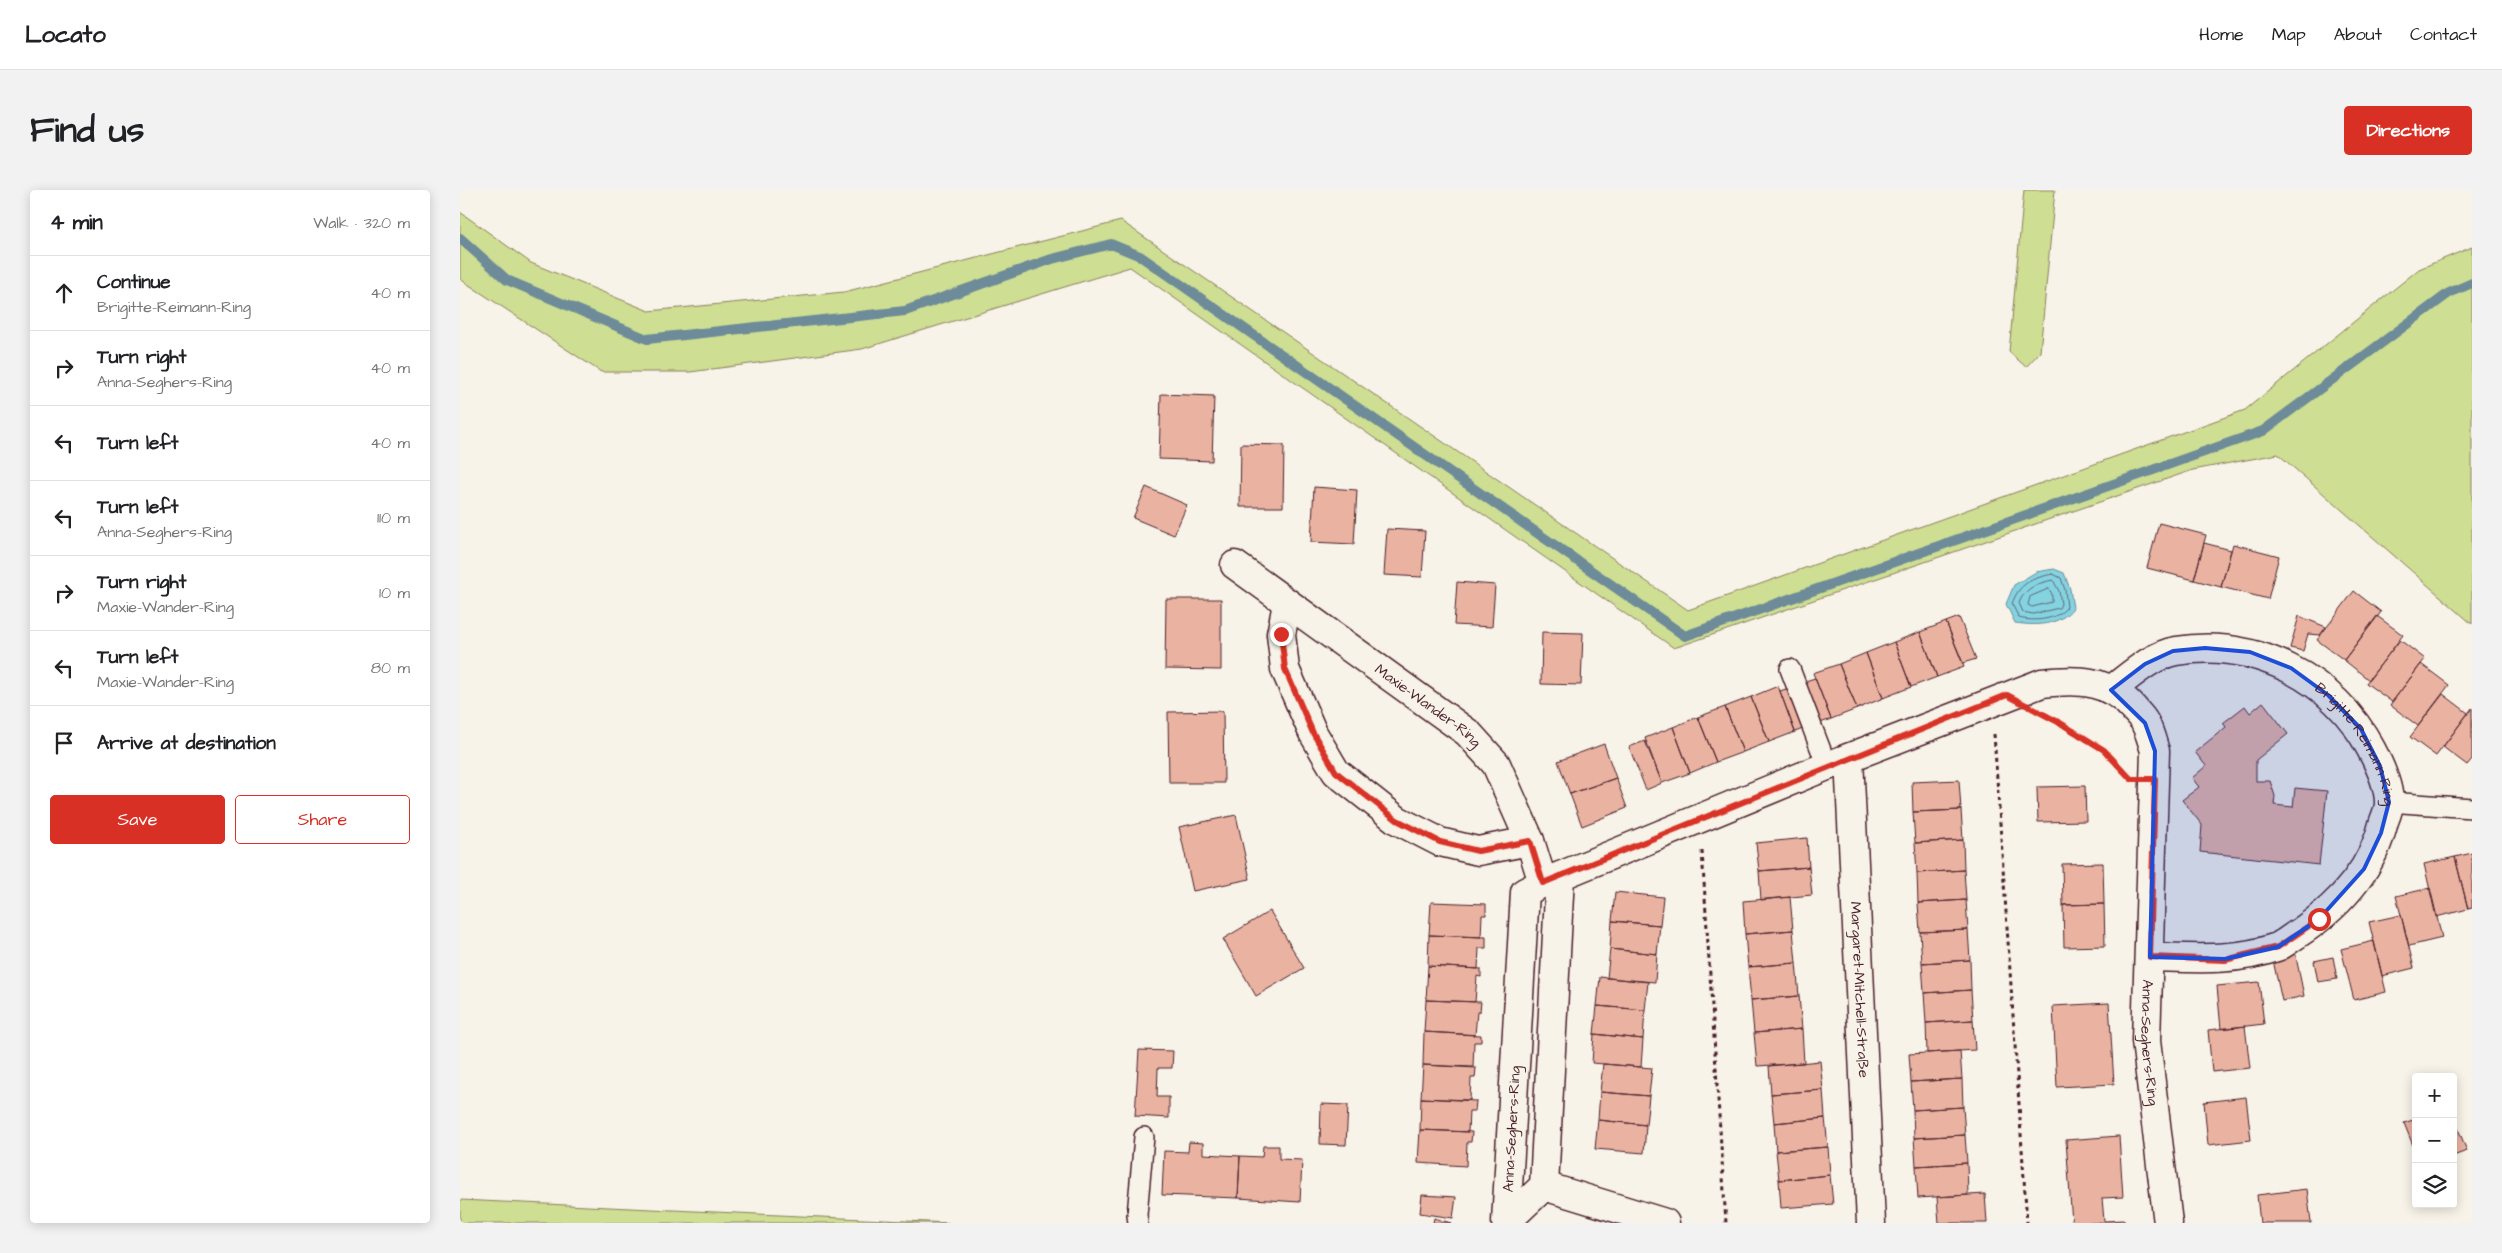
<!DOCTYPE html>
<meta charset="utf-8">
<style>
:root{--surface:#fff;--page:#f2f2f2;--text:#202124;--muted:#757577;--line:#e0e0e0;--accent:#d93025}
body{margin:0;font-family:"Architects Daughter",sans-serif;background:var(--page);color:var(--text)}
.controls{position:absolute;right:15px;bottom:15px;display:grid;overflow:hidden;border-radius:5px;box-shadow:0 2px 12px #0003}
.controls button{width:45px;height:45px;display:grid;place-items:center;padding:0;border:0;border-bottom:1px solid var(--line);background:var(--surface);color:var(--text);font:25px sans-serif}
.stop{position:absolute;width:15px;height:15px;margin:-11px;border:4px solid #d93025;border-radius:50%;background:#fff}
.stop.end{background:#d93025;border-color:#fff;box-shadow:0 1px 5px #0008}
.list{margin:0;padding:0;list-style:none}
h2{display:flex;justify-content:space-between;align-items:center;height:65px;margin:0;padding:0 20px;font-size:21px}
h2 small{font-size:16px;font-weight:400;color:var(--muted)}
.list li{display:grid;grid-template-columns:32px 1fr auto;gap:15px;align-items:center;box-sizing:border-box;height:75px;padding:0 20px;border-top:1px solid var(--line)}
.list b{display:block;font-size:19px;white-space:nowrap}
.list p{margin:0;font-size:16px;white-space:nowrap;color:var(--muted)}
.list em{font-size:16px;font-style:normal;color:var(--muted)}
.actions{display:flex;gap:10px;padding:15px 20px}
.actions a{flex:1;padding:11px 0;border:1px solid var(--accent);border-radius:5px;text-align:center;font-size:18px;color:var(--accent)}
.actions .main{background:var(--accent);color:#fff}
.icon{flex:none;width:28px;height:28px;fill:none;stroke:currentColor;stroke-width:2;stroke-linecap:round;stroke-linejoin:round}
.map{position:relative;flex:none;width:2012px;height:1033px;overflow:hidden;border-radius:5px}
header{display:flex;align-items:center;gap:30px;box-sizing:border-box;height:70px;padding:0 25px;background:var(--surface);border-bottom:1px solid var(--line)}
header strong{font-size:24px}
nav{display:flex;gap:28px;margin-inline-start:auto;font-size:18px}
.intro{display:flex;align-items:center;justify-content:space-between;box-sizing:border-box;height:120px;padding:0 30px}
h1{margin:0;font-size:35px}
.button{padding:12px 22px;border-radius:5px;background:var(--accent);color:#fff;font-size:18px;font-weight:700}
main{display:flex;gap:30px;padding:0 30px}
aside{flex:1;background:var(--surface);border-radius:5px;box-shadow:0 2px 12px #0003}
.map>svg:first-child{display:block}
</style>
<header>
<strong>Locato</strong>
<nav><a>Home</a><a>Map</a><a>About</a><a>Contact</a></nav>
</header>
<div class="intro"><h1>Find us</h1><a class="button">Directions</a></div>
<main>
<aside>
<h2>4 min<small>Walk · 320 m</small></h2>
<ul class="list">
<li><svg class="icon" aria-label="ahead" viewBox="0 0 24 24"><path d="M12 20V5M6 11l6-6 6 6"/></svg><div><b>Continue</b><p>Brigitte-Reimann-Ring</p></div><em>40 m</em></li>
<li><svg class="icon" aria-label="right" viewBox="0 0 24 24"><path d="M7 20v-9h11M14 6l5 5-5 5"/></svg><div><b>Turn right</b><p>Anna-Seghers-Ring</p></div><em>40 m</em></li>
<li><svg class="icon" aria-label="left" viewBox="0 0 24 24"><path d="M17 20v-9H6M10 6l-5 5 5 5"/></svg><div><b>Turn left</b></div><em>40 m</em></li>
<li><svg class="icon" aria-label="left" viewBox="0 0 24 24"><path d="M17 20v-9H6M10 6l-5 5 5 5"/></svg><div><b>Turn left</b><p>Anna-Seghers-Ring</p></div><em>110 m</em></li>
<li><svg class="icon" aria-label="right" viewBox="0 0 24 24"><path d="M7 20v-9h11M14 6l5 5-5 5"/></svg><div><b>Turn right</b><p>Maxie-Wander-Ring</p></div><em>10 m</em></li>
<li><svg class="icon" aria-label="left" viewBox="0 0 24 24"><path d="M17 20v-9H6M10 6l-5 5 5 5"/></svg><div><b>Turn left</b><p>Maxie-Wander-Ring</p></div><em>80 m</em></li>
<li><svg class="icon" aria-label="arrive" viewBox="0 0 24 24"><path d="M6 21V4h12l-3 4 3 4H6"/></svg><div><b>Arrive at destination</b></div></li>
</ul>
<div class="actions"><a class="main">Save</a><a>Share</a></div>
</aside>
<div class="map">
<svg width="2012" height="1033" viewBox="0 0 2012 1033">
<rect width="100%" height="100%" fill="#f7f3e8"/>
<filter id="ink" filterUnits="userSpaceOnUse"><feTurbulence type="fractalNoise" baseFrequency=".02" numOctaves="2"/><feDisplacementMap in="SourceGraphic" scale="10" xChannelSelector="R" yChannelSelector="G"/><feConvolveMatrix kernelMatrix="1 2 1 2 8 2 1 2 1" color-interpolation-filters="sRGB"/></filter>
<g filter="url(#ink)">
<path fill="#cede92" stroke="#8c7e5e" d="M1564,0h31l-15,162 -14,15 -17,-15z
M0,22l71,51 118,48 195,-19 277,-71 567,389 557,-200 174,-141 53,-22v377l-194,-170 -85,16 -519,178 -544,-381 -268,82 -172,23h-89l-141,-93z
M0,1010l489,23h-489z"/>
<path fill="#84d3e1" stroke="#6d8b98" d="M1594,379l10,4 6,16 3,19c-14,18 -37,18 -58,15l-9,-19 8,-19 22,-13z"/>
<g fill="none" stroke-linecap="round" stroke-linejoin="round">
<path stroke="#616774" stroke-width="1" d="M1593,384l8,4 4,12 2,17c-10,13 -33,15 -48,11l-7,-14c7,-21 20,-26 41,-30z
M1593,390l6,11 2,13 -2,4 -26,6 -10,-2 -4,-9c6,-15 18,-20 34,-23z
M1589,399l3,5v8l-20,5 -4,-2 2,-8z"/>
<path stroke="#6d8b98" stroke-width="10" d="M0,48l47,42 140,59 258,-28 147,-52 59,-15 29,12 545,380 578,-205 186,-138 23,-10"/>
</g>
<path fill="#eab3a1" stroke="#4a1f2b" d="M701,204l53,2 -2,65 -53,-2z
M781,254l43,1 -1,62h-43z
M686,297l41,18 -13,30 -41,-17z
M854,297l43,3 -3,54 -43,-2z
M1699,333l47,12 -12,45 -47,-12z
M927,339l38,2 -3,46 -38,-2z
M1744,353l27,7 -10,37 -27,-7z
M1773,354l46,12 -11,43 -47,-12z
M997,392l38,3 -3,42 -38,-2z
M1894,401l27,21 -37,48 -27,-20z
M706,409h55v71l-56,-1z
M1839,426l27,11 -6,8 -12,-1 -5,17 -13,-3z
M1917,426l26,19 -34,45 -25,-20z
M1499,427l17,42 -13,4 -17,-41z
M1486,432l18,45 -27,10 -17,-45z
M1082,442l41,1 -2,52 -40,-1z
M1460,442l17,45 -26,10 -17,-45z
M1940,450l25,19 -33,43 -26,-19z
M1434,452l17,45 -28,11 -17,-45z
M1406,463l17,45 -26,11 -18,-45z
M1379,474l18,45 -26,10 -18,-46z
M1961,474l28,21 -31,41 -28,-21z
M1355,488l16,41 -16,6 -16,-42z
M1318,496l17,46 -26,10 -18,-45z
M1332,497l16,40 -13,5 -15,-41z
M1983,504l25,19 -32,43 -26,-19z
M1291,507l18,45 -26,10 -18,-45z
M1803,512l25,32 -32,26v21h14l5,15 -1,9 19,2 2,-19 32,3 -8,74 -119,-13 2,-27 -20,-25 17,-13 -7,-9 14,-12 -11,-14 31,-25 -3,-4 22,-17 5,7z
M1265,517l18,45 -27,10 -18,-45z
M2012,518v51l-5,6 -24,-18z
M763,521l1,72h-55l-1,-71z
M1238,527l18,45 -26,11 -17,-46z
M1213,537l17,46 -28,10 -17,-45z
M1185,551l17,42 -16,7 -17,-43z
M1144,554l12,34 -46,16 -12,-33z
M1156,588l11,30 -45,18 -12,-32z
M1499,590l2,30 -48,2 -1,-30z
M1625,596l1,35 -48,1 -1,-35z
M1501,620l2,30 -48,3 -2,-31z
M776,625l14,64 -57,12 -14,-64z
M1347,648l2,29 -50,4 -3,-28z
M1503,650l1,30 -47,3 -2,-30z
M2012,663v55l-4,1 -13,-52z
M1995,667l13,52 -32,8 -12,-53z
M1643,673l1,41 -41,1 -1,-41z
M1349,677l3,28 -51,5 -2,-29z
M1504,680l2,30 -48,3 -1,-30z
M1970,698l12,50 -33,8 -13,-50z
M1155,702l48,5 -3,28 -48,-4z
M1330,707l3,33 -48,4 -2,-33z
M1506,710l2,30 -48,2 -2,-29z
M971,712l55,2v11h-4l-1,22 -52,-2z
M1644,714l1,42 -41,1 -1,-42z
M810,721l34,57 -48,28 -33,-57z
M1941,725l13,53 -32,8 -13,-54z
M1152,731l48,4 -3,29 -47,-5z
M1333,740l3,33 -48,4 -3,-33z
M1508,740l2,30 -48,3 -2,-31z
M969,745l57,2v11h-7l-1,21 -50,-3z
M1914,751l12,51 -32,8 -13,-51z
M1150,759l47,5 -2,28 -48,-4z
M1835,762l9,44 -22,5 -10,-45z
M1873,767l4,22 -19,3 -4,-21z
M1510,770l1,30 -47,3 -2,-30z
M1336,773l3,33 -48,4 -3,-33z
M968,776l53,3v8l-4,-1 -2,26 -49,-2z
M1140,787l48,5 -3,28 -48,-4z
M1799,792l5,42 -43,5 -4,-43z
M1511,800l2,30 -47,3 -2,-30z
M1339,806l3,33 -48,4 -3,-33z
M966,810l55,2 -1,10h-3l-2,23 -51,-3z
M1649,813l5,81 -57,3 -4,-81z
M1137,816l48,4 -2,29 -49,-5z
M1513,830l2,30 -48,3 -1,-30z
M1785,836l5,42 -38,4 -4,-42z
M1342,839l2,34 -47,3 -3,-33z
M964,842l57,3v7h-7l-1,25 -50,-2z
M1134,844l49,5 -2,28 -49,-4z
M679,860l34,1 -1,17h-14l-1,29h12v21l-34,-2z
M1500,861l2,28 -51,3 -2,-28z
M1360,871l3,29 -52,4 -2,-28z
M1143,874l49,4 -3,28 -49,-4z
M963,875l53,3 -1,10h-4l-1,22 -49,-2z
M1502,889l1,28 -50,3 -2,-28z
M1363,900l2,28 -51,5 -3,-29z
M1140,902l49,4 -3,29 -48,-5z
M1786,907l5,43 -43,5 -4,-43z
M961,908l55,3 -1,10h-6l-1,21 -48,-2z
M861,914l27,1 -2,40 -26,-1z
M1503,917l2,28 -51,3 -1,-28z
M1993,926l14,35 -14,5z
M1365,928l3,29 -52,4 -2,-28z
M1956,929v34l-12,-30z
M1138,930l48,5 -2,28 -49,-4z
M960,940l52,2 -1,10h-4l-1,24 -48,-3z
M1505,945l2,28 -51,3 -2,-28z
M1659,946l4,61 -21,1 2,23 20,-1v3h-52l-6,-83z
M729,952l14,1v11l37,2 -2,42 -76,-3 2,-44 24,1z
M803,956h16v13l23,1 -2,42 -62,-4 2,-42 22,1z
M1368,957l2,28 -51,5 -3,-29z
M1507,973l1,32 -50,3 -2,-32z
M1370,985l3,29 -52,4 -2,-28z
M1847,999l4,34h-51l-3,-28z
M1525,1004l2,29h-48l-2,-26z
M962,1005l34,2 -3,21 -33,-5z
M974,1028l17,5h-18z"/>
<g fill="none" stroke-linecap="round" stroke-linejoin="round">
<defs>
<path id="lane" d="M1330,479l37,97
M1929,612l83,6
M678,1033l-1,-8 7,-78"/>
<g id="street">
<path id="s1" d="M775,375l233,168 28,31 34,77 13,42"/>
<path d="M827,414l-6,30 4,35 28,64 23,39 61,48 43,22 38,9 52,-10"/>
<path id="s2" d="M1651,500c19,-14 41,-35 65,-39 79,-13 158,27 195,98 8,15 18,37 18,54 0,6 -3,13 -5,18 -11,48 -45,85 -85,112 -7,4 -14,11 -22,14 -42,15 -83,11 -127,10"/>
<path id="s3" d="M1389,568l22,465"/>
<path id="s4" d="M1100,686l-16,310 -38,36 19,-330 18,-9 284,-117 215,-83c37,-4 66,-4 92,26 4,5 10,10 12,16 4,8 6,17 9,26l-9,290 22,182"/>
<path d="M1084,996l121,37"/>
</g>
</defs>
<use href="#lane" stroke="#4a1f2b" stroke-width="22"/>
<use href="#street" stroke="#4a1f2b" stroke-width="31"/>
<path stroke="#4a1f2b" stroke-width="3" stroke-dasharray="4 4" stroke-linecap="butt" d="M1584,524l60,36 19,21
M1534,544l33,489
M1242,661l24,372"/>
<use href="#lane" stroke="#f7f3e8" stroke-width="19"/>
<use href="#street" stroke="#f7f3e8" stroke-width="28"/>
</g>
</g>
<g fill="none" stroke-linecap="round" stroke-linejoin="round" filter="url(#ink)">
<path stroke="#d93025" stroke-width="6" d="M821,444l4,35 28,64 23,39 61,48 43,22 38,9 52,-10 13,42 464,-188 55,29 42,26 27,29h24l-5,178 75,3 53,-13 41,-28"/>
</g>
<path fill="#1d4ed8" fill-opacity="0.2" stroke="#1d4ed8" stroke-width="4" stroke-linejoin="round" d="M1745,458l45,4 41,16 37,27 33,34 19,37 9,36 -8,31 -17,36 -45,50 -41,28 -53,12 -75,-2 5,-206 -10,-28 -34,-33 34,-26 28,-13z"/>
<g text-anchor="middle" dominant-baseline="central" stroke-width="4" stroke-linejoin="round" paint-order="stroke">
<g font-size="15" fill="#4a1f2b" stroke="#f7f3e8">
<text stroke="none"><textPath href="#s1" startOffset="239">Maxie-Wander-Ring</textPath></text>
<text stroke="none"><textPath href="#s2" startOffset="298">Brigitte-Reimann-Ring</textPath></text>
<text stroke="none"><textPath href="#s3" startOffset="232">Margaret-Mitchell-Straße</textPath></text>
<text stroke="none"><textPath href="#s4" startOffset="1691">Anna-Seghers-Ring</textPath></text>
<text stroke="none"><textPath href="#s4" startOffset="456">Anna-Seghers-Ring</textPath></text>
</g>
</g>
</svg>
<div class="controls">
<button>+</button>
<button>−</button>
<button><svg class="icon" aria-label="layers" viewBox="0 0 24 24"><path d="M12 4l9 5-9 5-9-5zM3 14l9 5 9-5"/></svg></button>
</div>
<div class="stop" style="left:1859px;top:729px"></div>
<div class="stop end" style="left:821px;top:444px"></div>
</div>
</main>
